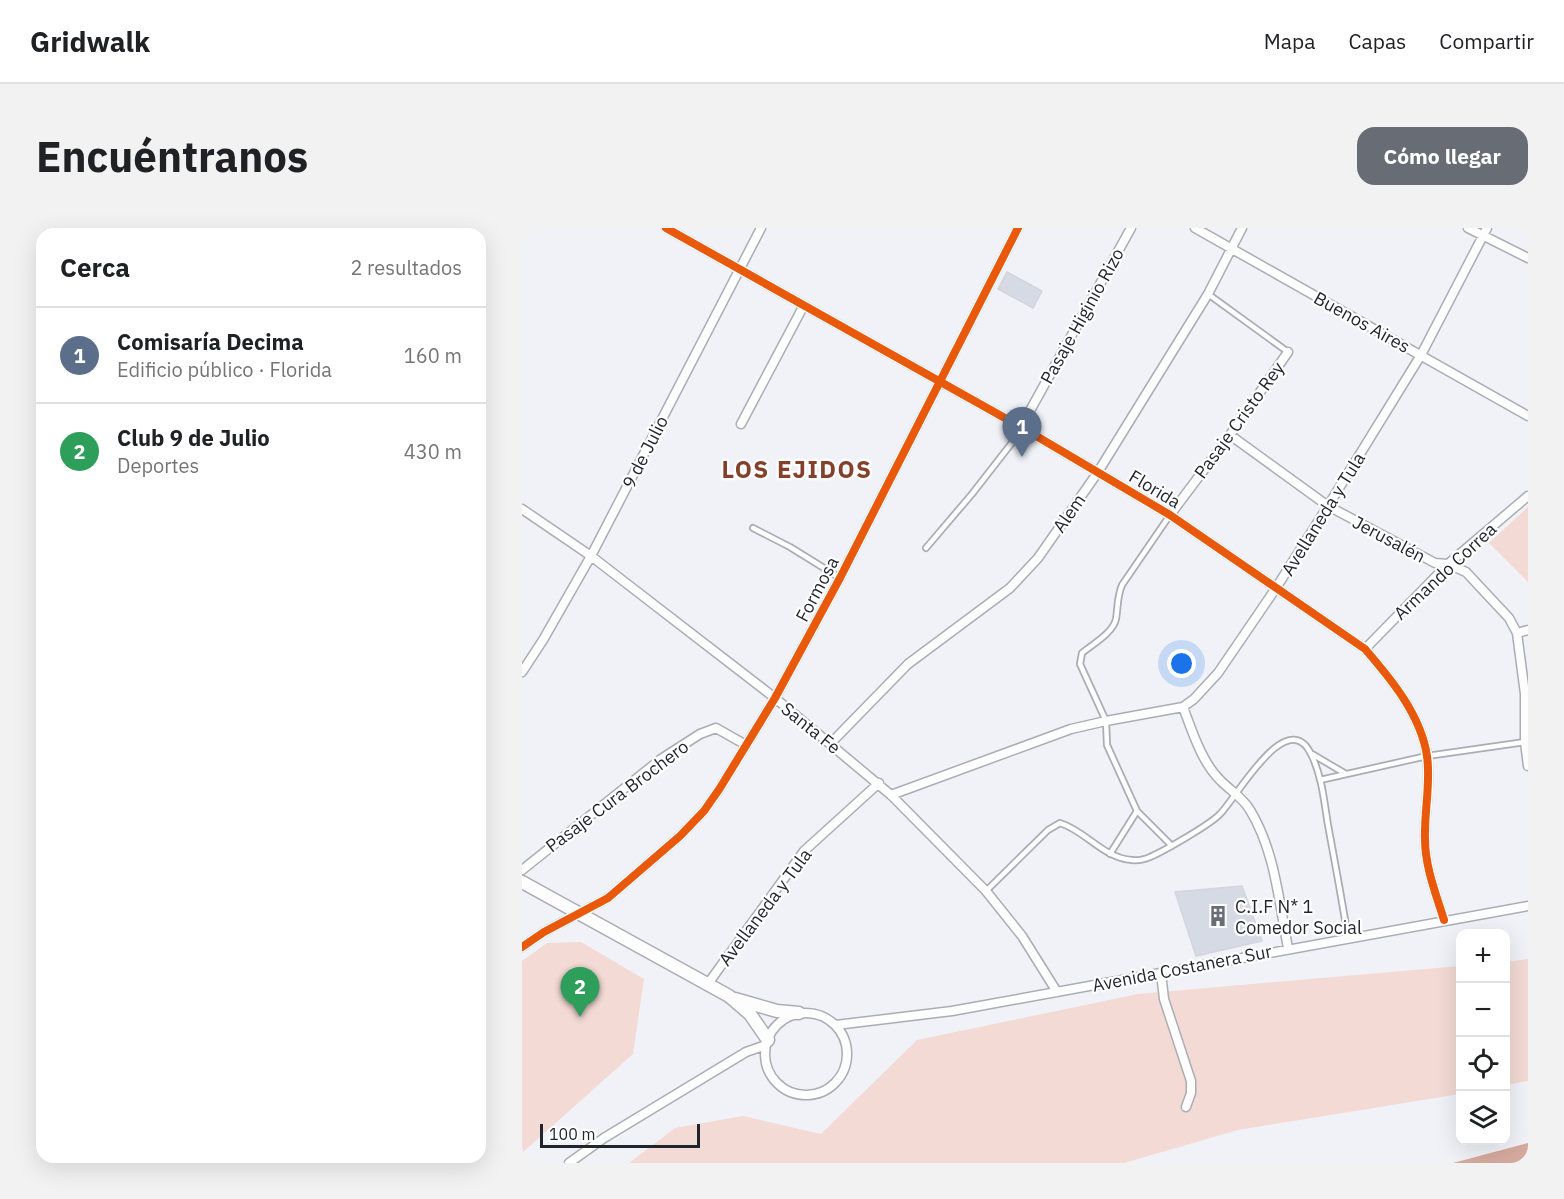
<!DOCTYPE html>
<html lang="es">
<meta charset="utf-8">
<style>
:root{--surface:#fff;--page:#f2f2f2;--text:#202124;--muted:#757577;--line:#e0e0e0;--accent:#686c74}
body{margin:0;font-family:"IBM Plex Sans",sans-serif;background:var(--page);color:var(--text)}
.controls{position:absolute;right:18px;bottom:18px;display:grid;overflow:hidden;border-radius:12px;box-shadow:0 6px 24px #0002}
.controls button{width:54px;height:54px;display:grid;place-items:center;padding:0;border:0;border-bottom:2px solid var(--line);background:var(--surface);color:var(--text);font:30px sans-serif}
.scale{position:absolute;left:18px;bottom:15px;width:160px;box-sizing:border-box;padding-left:6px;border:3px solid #1f242d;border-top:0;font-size:16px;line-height:21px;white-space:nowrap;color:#1f242d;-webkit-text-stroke:4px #fefefe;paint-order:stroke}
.you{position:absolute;left:660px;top:436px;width:21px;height:21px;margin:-15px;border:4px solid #fff;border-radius:50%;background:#1a73e8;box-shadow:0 0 0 9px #1a73e833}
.badge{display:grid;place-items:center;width:39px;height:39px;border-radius:50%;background:var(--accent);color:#fff;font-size:20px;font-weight:700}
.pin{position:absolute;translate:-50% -50px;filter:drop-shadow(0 2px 3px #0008)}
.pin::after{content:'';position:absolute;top:32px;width:21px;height:18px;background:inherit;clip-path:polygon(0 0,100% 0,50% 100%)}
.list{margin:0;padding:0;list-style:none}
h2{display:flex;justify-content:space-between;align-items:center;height:78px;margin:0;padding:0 24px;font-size:26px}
h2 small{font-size:20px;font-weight:400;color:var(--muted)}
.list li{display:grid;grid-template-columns:39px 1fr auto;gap:18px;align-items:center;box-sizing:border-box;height:96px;padding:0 24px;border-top:2px solid var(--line)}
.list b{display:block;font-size:22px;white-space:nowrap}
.list p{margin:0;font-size:20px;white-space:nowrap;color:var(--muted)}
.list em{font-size:20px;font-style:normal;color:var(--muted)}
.icon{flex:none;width:33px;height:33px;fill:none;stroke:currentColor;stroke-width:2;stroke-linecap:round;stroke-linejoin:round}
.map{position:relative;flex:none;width:1006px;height:935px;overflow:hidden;border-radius:18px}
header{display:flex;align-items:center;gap:36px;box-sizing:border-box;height:84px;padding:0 30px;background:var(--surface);border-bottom:2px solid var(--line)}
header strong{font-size:28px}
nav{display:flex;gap:33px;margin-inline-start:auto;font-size:21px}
.intro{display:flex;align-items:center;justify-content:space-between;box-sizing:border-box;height:144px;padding:0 36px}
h1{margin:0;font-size:42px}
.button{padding:15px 27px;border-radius:18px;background:var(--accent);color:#fff;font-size:21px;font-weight:700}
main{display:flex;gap:36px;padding:0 36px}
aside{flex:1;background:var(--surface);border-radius:18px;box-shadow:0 6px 24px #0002}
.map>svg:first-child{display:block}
</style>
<header>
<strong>Gridwalk</strong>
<nav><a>Mapa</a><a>Capas</a><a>Compartir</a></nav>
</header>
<div class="intro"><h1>Encuéntranos</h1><a class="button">Cómo llegar</a></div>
<main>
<aside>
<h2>Cerca<small>2 resultados</small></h2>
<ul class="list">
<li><span class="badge" style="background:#5c6f8a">1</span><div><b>Comisaría Decima</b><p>Edificio público · Florida</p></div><em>160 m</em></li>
<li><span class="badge" style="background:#2e9e5b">2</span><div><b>Club 9 de Julio</b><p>Deportes</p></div><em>430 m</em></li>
</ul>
</aside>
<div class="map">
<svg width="1006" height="935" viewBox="0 0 1006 935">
<rect width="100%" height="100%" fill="#f0f2f8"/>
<path fill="#f3dad4" d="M1006,279v75l-39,-39z
M59,714l63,37 -11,75 -111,99v-192l25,-18z
M1006,731v122l-22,4v-123z
M938,738v128l-222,36 -114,33h-495l46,-35 68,-12 78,18 96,-94 221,-46z"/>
<path fill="#d5a99e" d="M1006,915v20h-75z"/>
<path fill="#d6dae4" stroke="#d2d5dc" stroke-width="1.5" d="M485,44l35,19 -9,17 -35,-19z
M720,658l20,55 -66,15 -21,-64z"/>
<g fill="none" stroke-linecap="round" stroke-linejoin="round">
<defs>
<path id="lane" d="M686,66l80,58
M648,287l-48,70c-5,12 -4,22 -6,34 -3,14 -23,25 -34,34l-2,11 26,57 1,24 30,66 35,35
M231,300l37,19 50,31
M404,320l46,-54 46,-59 3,-8
M790,526l34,20
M798,552l107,-24 98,-14
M588,626l27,-43
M464,663l62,-61 12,-7c26,8 43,35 72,37 6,1 14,-1 18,-3 14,-6 61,-33 70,-43 17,-17 67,-109 91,-60 11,22 13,47 17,71 7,38 14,75 20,113"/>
<path id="street" d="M144,0l355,199 149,88 195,134c26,30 56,66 62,107 4,27 -3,56 -2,83 0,28 11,55 19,81
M673,0l333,188
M946,0l60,30
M219,196l63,-119
M499,199l110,-199
M708,207l98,71 107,57 13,1 18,8 43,46 8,15 8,61v48l3,24
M0,281l69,47 184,142 116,97 95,96 36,45 35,56
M648,287l60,-80 58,-83
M995,405l11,-3
M843,421l83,-85 80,-68
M0,444l21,-32 48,-84 170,-328
M661,479c9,24 19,56 38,74 10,10 22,17 29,29 25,41 29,92 38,138
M308,516l78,-80 102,-76 28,-30 60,-86 110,-178 34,-66
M369,567l180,-66 35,-8 77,-14 11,-8 24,-26 58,-85 52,-82 93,-151 66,-127
M0,642l139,-111 39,-25 16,-6 30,17
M0,719l22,-15 64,-34 72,-62 24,-25 16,-23 55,-90 65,-120 178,-350
M639,745l3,26 27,82v12l-5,14
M185,757l97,-134 75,-68
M243 826a41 41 0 1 1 82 0a41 41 0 1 1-82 0Z
M314,797l116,-14 576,-105
M47,935l35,-25 142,-86 20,-7"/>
<path id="secondary" d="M0,654l207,114 21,18 18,26
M213,771l42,12 22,2"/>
</defs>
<use href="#lane" stroke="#aaadb4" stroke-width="8"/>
<use href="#street" stroke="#aaadb4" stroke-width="11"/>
<use href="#secondary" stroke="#aaadb4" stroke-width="15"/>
<use href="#lane" stroke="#fdfdfe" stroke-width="4.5"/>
<use href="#street" stroke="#fdfdfe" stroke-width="8"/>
<use href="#secondary" stroke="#fdfdfe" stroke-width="12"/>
<defs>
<path id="cycleway" d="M144,0l355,199 149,88 195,134c26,30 56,66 62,107 4,27 -3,56 -2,83 0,28 11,55 19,81
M0,719l22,-15 64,-34 72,-62 24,-25 16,-23 55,-90 65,-120 178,-350"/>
</defs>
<use href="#cycleway" stroke="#fefefe" stroke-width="11"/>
<use href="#cycleway" stroke="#e8590c" stroke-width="8"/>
</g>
<defs>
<symbol id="building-bare" viewBox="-9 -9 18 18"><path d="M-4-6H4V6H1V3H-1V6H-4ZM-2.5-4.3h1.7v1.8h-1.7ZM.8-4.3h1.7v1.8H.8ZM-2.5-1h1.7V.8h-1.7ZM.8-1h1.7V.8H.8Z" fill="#686c74" stroke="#fefefe" stroke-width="2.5" paint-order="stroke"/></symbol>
</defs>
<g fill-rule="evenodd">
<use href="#building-bare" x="681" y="673" width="30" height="30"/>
</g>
<g text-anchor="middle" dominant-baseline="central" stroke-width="4.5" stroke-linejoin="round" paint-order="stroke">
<g font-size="18" fill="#1f242d" stroke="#fefefe">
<text transform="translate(560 88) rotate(-61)">Pasaje Higinio Rizo</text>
<text transform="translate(840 94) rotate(29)">Buenos Aires</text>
<text transform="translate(717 192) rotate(-54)">Pasaje Cristo Rey</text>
<text transform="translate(123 224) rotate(-63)">9 de Julio</text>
<text transform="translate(633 261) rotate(31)">Florida</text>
<text transform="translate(547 285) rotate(-55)">Alem</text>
<text transform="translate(801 286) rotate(-58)">Avellaneda y Tula</text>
<text transform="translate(867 311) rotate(28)">Jerusalén</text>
<text transform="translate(923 343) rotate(-43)">Armando Correa</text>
<text transform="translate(295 361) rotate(-62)">Formosa</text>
<text transform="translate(289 500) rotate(39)">Santa Fe</text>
<text transform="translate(95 568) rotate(-37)">Pasaje Cura Brochero</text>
<text transform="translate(243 679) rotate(-53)">Avellaneda y Tula</text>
<text transform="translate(660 740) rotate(-11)">Avenida Costanera Sur</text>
</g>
<g font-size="18" fill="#1f242d" stroke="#fefefe" text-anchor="start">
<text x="713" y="678">C.I.F N* 1<tspan x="713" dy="21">Comedor Social</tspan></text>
</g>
<g font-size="24" font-weight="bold" letter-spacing="1.5" fill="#84402a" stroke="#fefefe">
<text x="275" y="241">LOS EJIDOS</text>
</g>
</g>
</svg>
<div class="controls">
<button>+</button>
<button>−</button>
<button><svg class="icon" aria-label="locate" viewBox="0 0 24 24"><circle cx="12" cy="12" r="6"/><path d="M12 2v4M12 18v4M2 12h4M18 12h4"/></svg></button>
<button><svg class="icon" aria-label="layers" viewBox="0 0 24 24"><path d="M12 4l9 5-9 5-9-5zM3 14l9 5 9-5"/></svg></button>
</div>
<div class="scale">100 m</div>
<div class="you"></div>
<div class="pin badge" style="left:500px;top:229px;background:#5c6f8a">1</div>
<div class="pin badge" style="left:58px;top:789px;background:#2e9e5b">2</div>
</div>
</main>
